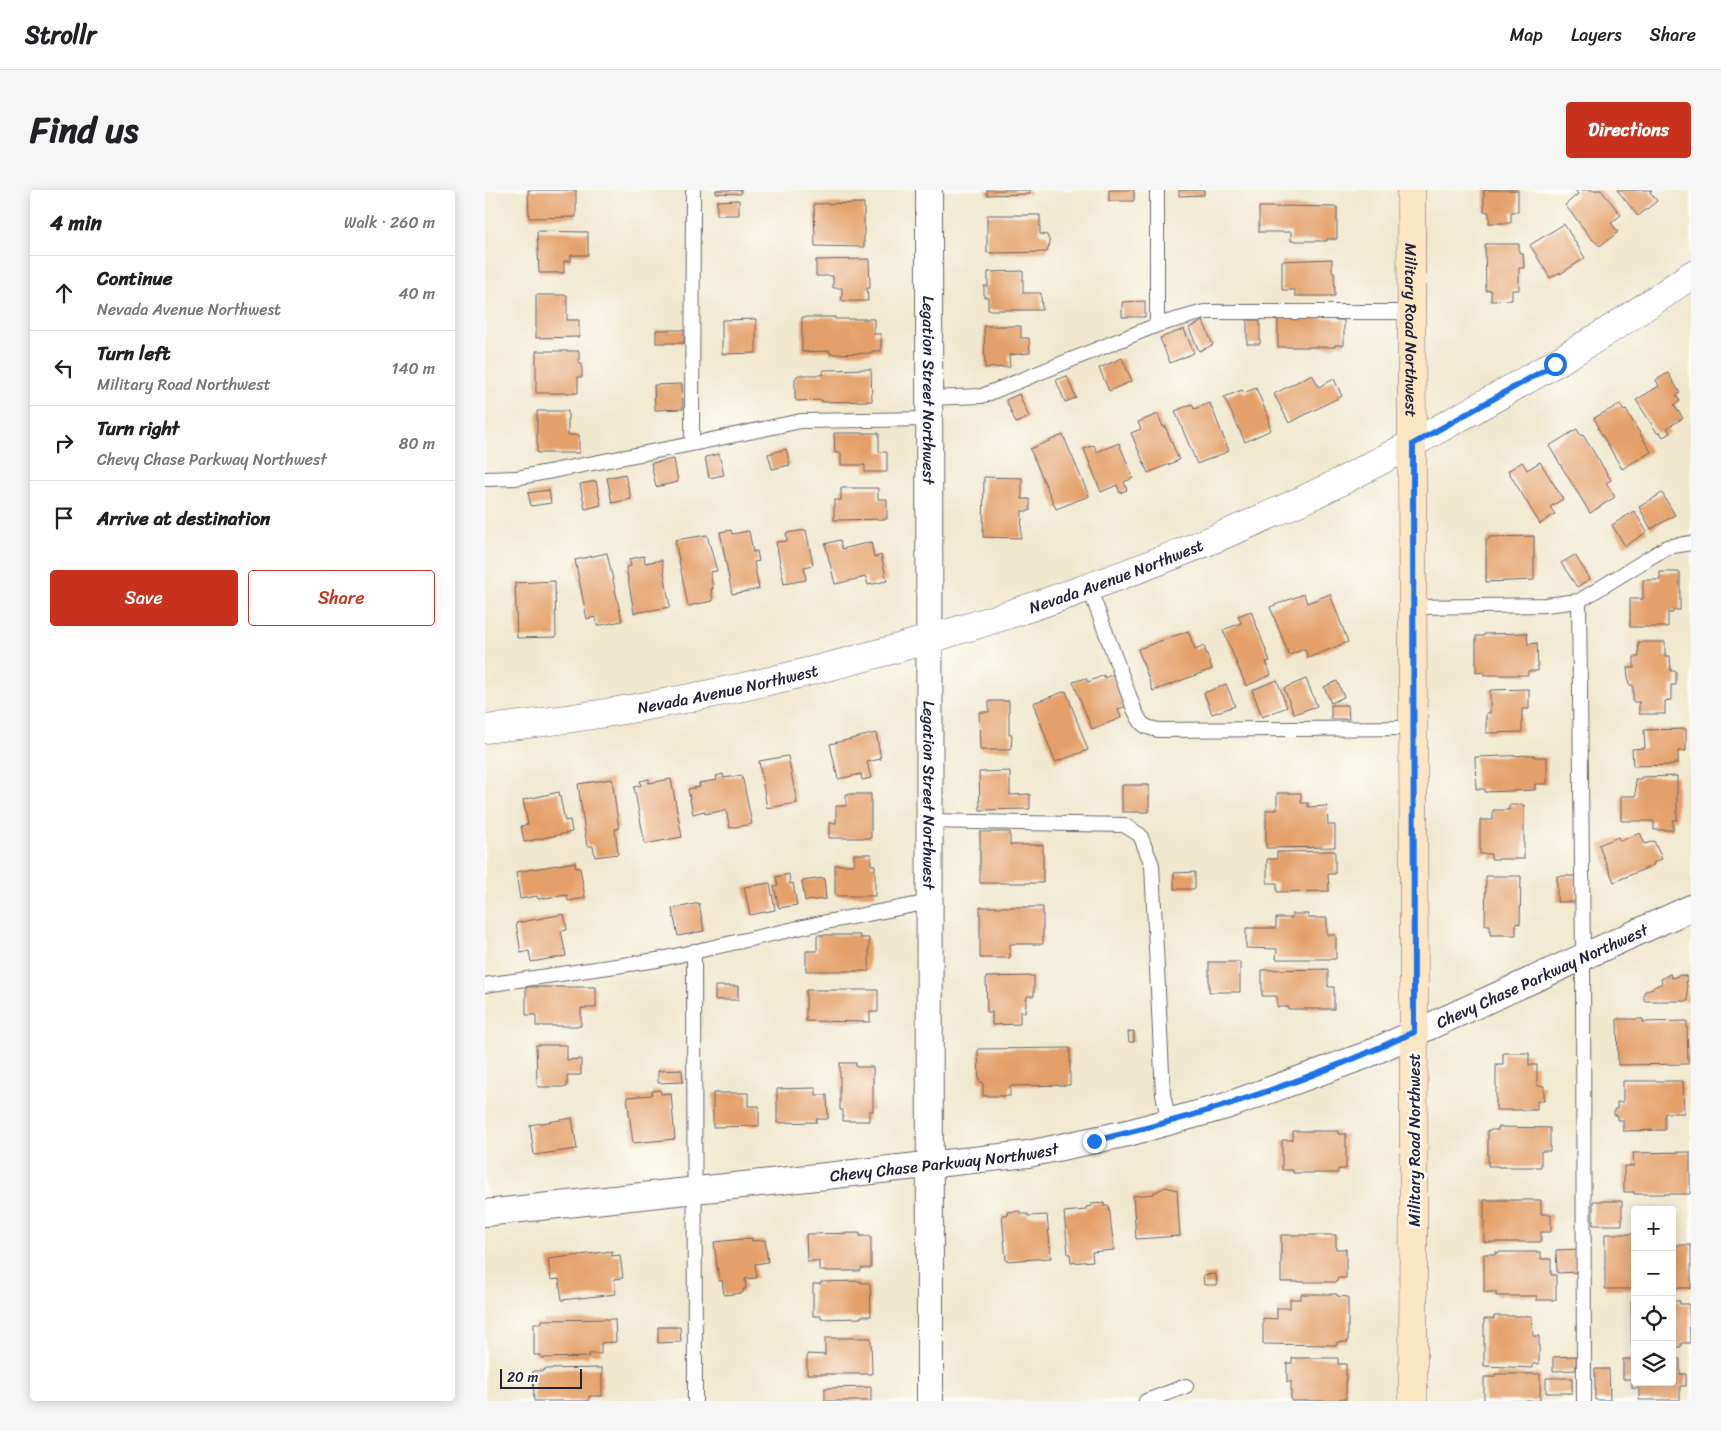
<!DOCTYPE html>
<meta charset="utf-8">
<style>
:root{--surface:#fff;--page:#f6f6f6;--text:#202124;--muted:#757577;--line:#e0e0e0;--accent:#c8321e}
body{margin:0;font-family:Sriracha,sans-serif;background:var(--page);color:var(--text)}
.controls{position:absolute;right:15px;bottom:15px;display:grid;overflow:hidden;border-radius:5px;box-shadow:0 2px 12px #0003}
.controls button{width:45px;height:45px;display:grid;place-items:center;padding:0;border:0;border-bottom:1px solid var(--line);background:var(--surface);color:var(--text);font:25px sans-serif}
.scale{position:absolute;left:15px;bottom:12px;width:82px;box-sizing:border-box;padding-left:5px;border:2px solid #22223b;border-top:0;font-size:14px;line-height:18px;white-space:nowrap;color:#22223b;-webkit-text-stroke:4px #fdfcf7;paint-order:stroke}
.stop{position:absolute;width:15px;height:15px;margin:-11px;border:4px solid #1a73e8;border-radius:50%;background:#fff}
.stop.end{background:#1a73e8;border-color:#fff;box-shadow:0 1px 5px #0008}
.list{margin:0;padding:0;list-style:none}
h2{display:flex;justify-content:space-between;align-items:center;height:65px;margin:0;padding:0 20px;font-size:21px}
h2 small{font-size:16px;font-weight:400;color:var(--muted)}
.list li{display:grid;grid-template-columns:32px 1fr auto;gap:15px;align-items:center;box-sizing:border-box;height:75px;padding:0 20px;border-top:1px solid var(--line)}
.list b{display:block;font-size:19px;white-space:nowrap}
.list p{margin:0;font-size:16px;white-space:nowrap;color:var(--muted)}
.list em{font-size:16px;font-style:normal;color:var(--muted)}
.actions{display:flex;gap:10px;padding:15px 20px}
.actions a{flex:1;padding:11px 0;border:1px solid var(--accent);border-radius:5px;text-align:center;font-size:18px;color:var(--accent)}
.actions .main{background:var(--accent);color:#fff}
.icon{flex:none;width:28px;height:28px;fill:none;stroke:currentColor;stroke-width:2;stroke-linecap:round;stroke-linejoin:round}
.map{position:relative;flex:none;width:1206px;height:1211px;overflow:hidden;border-radius:5px}
header{display:flex;align-items:center;gap:30px;box-sizing:border-box;height:70px;padding:0 25px;background:var(--surface);border-bottom:1px solid var(--line)}
header strong{font-size:24px}
nav{display:flex;gap:28px;margin-inline-start:auto;font-size:18px}
.intro{display:flex;align-items:center;justify-content:space-between;box-sizing:border-box;height:120px;padding:0 30px}
h1{margin:0;font-size:35px}
.button{padding:12px 22px;border-radius:5px;background:var(--accent);color:#fff;font-size:18px;font-weight:700}
main{display:flex;gap:30px;padding:0 30px}
aside{flex:1;background:var(--surface);border-radius:5px;box-shadow:0 2px 12px #0003}
.map>svg:first-child{display:block}
</style>
<header>
<strong>Strollr</strong>
<nav><a>Map</a><a>Layers</a><a>Share</a></nav>
</header>
<div class="intro"><h1>Find us</h1><a class="button">Directions</a></div>
<main>
<aside>
<h2>4 min<small>Walk · 260 m</small></h2>
<ul class="list">
<li><svg class="icon" aria-label="ahead" viewBox="0 0 24 24"><path d="M12 20V5M6 11l6-6 6 6"/></svg><div><b>Continue</b><p>Nevada Avenue Northwest</p></div><em>40 m</em></li>
<li><svg class="icon" aria-label="left" viewBox="0 0 24 24"><path d="M17 20v-9H6M10 6l-5 5 5 5"/></svg><div><b>Turn left</b><p>Military Road Northwest</p></div><em>140 m</em></li>
<li><svg class="icon" aria-label="right" viewBox="0 0 24 24"><path d="M7 20v-9h11M14 6l5 5-5 5"/></svg><div><b>Turn right</b><p>Chevy Chase Parkway Northwest</p></div><em>80 m</em></li>
<li><svg class="icon" aria-label="arrive" viewBox="0 0 24 24"><path d="M6 21V4h12l-3 4 3 4H6"/></svg><div><b>Arrive at destination</b></div></li>
</ul>
<div class="actions"><a class="main">Save</a><a>Share</a></div>
</aside>
<div class="map">
<svg width="1206" height="1211" viewBox="0 0 1206 1211">
<rect width="100%" height="100%" fill="#fdfcf7"/>
<filter id="ink" filterUnits="userSpaceOnUse"><feTurbulence type="fractalNoise" baseFrequency=".02" numOctaves="2"/><feDisplacementMap in="SourceGraphic" scale="10" xChannelSelector="R" yChannelSelector="G"/><feConvolveMatrix kernelMatrix="1 2 1 2 8 2 1 2 1" color-interpolation-filters="sRGB"/></filter>
<filter id="wash" filterUnits="userSpaceOnUse"><feTurbulence type="fractalNoise" baseFrequency=".0096" numOctaves="4" result="noise"/><feDisplacementMap in="SourceGraphic" scale="20" xChannelSelector="R" yChannelSelector="G"/><feGaussianBlur stdDeviation="1.12" result="paint"/><feColorMatrix in="noise" values="0 0 0 0 0 0 0 0 0 0 0 0 0 0 0 0 0 1.4 0 .05"/><feComposite in="paint" operator="in"/></filter>
<g filter="url(#wash)">
<rect width="100%" height="100%" fill="#f0e8ce"/>
<g id="blocks">
<path fill="#e4a06b" d="M43,0h48v27l-47,1z
M231,0h25v4l-25,-1z
M502,0h43v4l-43,1z
M624,0h25v11h-25z
M694,0h25v5l-25,1z
M999,0h34v22h-7v11h-22v-11h-5z
M1090,0h26l20,25 -10,8 7,9 -18,14 -8,-7 -27,-34 13,-11z
M1132,0h35l-2,2 7,9 -19,15z
M254,10v15h-22v-14z
M379,13v44l-49,-1 -1,-42z
M797,16l55,1v32h-10v2h-36v-9h-32v-25h23z
M502,25h53v19l7,1 3,8 -3,9 -60,1z
M1079,34l21,34 -25,16v-2l-10,6 -20,-33z
M52,41l51,1v23h-17v6h-7v12h-25z
M1000,54h34v9h4l1,15h-5v22h-7v10l-21,1v-11l-5,1z
M384,69l1,29h-3l1,13h-26v-13h-9v-12h-17v-16z
M847,69v13h2l1,24h-40v-6h-13v-29z
M538,81v22h18l1,17h-54v-13h-4v-11h4v-14z
M51,105h31v25h12v17l-43,1z
M660,111v16h-23v-15z
M317,127h33v2h39v15h7v17h-9v2l-42,1v-3l-28,1z
M793,128h56v2h10v25h-9v2h-57z
M271,129v34l-34,1v-34z
M762,130h13v24h-13z
M718,131l10,24 -14,6 -10,-23z
M499,136h37v12h8l1,15 -21,2 1,12 -25,1z
M699,139l10,24 -24,10 -10,-25z
M171,140h28v13h-28z
M51,161h43v12h3v14h-4v16h-42z
M637,168l10,23 -23,10 -10,-23z
M386,179l1,32 -50,1v-2l-25,1 -2,-2v-20l3,-4h25v-5z
M1183,183l12,20 -4,2 4,6 -6,4 9,13 -16,10 3,5 -7,4 -3,-5 -2,2 -22,-34 23,-14 -3,-6z
M827,184l7,13 15,-8 8,17 -53,27 -15,-29z
M582,186l9,22 -11,4 -9,-22z
M197,194l1,25 -28,1 -1,-25z
M771,198l14,33 -2,1 3,8 -26,12 -21,-45 18,-7 2,3z
M534,204l10,23 -13,6 -10,-23z
M725,213l19,48 -32,13 -22,-53 17,-7 2,5z
M1135,214l4,7 2,-1 25,42 -29,17 -24,-41 1,-1 -5,-9z
M52,221h31v24h11v18h-42z
M673,224l5,13 2,-1 14,34 -31,13 -17,-40 10,-4 -3,-7z
M1092,239l4,7 2,-1 28,45 -5,3 9,14 -25,16 -41,-67z
M349,243h45v19h8v20h-22v-7h-24v-12h-6z
M578,245l26,61 -33,13 -26,-60z
M634,253l14,35 -9,4 3,8 -7,3 -3,-8 -16,7 -17,-43 10,-4 3,7z
M301,259l4,16 -18,4 -4,-15z
M234,264l5,21 -15,3 -4,-21z
M189,269l4,23 -22,5 -5,-24z
M1037,272l5,8 13,-8 23,37 -13,8 5,7 -15,10 -32,-53z
M140,284l6,25 -19,4 -5,-25z
M499,287l38,1v21h8v12h-8l-1,27 -38,-1z
M111,291l5,24 -16,4 -5,-25z
M356,298h37v11h9v20l-53,1v-20h7z
M64,300l2,13 -20,3 -3,-13z
M1177,303l13,22 -24,14 -12,-22z
M1149,321l13,21 -22,14 -13,-21z
M246,340l1,4 17,-3 4,21 4,-1 2,10 -5,1 5,27 -27,5 -12,-62z
M321,340l7,35 -9,2 2,13 -22,4 -8,-42 11,-1 -1,-8z
M222,345l10,36 -7,1 3,17h-2l2,12 -25,5 -13,-66z
M1049,346v44l-48,2v-43h3v-2z
M355,350l2,9 29,-7 3,15 7,-2 6,26 -19,4 -2,-8 -31,7 -10,-40z
M122,363l15,68 -25,5 -1,-9 -9,2 -12,-59z
M1090,365l15,24 -13,8 -16,-24z
M159,366l1,7 17,-3 8,47 -36,6 -8,-46 5,-1 -2,-7z
M1175,382h20v38h-7v3h-5v14h-38v-28h13v-19h17z
M70,391l1,56 -39,1 -2,-55z
M819,404l3,9 23,-9 18,48 -40,16 -3,-9 -16,6 -19,-48z
M766,421l19,50 -4,1 5,13 -25,11 -23,-56 18,-7 -3,-7z
M703,441l7,19 9,-4 8,23 -59,22 -15,-42z
M1042,443l1,11 9,-1 1,28h-10v4h-44v-3l-8,1v-37h8v-2z
M1153,452h27v14h5l1,15h5v14h-5v15l-6,1v13h-26v-12h-6v-17h-4l-2,-17h7v-11h5z
M629,484l13,32 -9,3 3,9 -29,11 -19,-47 13,-4 2,4 16,-7v3z
M821,489l11,27 -23,8 -10,-26z
M792,490l10,27 -25,10 -10,-27z
M852,491l7,16 -13,6 -7,-16z
M741,494l9,22 -23,8 -8,-21z
M1044,499v20h-7v23l-36,1v-20h4v-23z
M581,501l22,59 -33,12 -22,-59z
M504,511h20v34h3l-1,15h-31l-1,-38h10z
M846,515h17l1,14h-18z
M1201,539v22h-8v12h-4v2l-41,1 -1,-17 13,-1 -1,-18z
M391,543l5,26 -14,3 4,16 -9,2 -1,-6 -23,5 -8,-35z
M1049,565v2h13v27h-12v6l-50,2v-3h-9l-1,-32z
M303,566l9,47 -30,5 -8,-47z
M525,581v24l20,-1v15l-50,1 -1,-38z
M238,584l1,4 18,-3 10,49 -22,4 -4,-18 -21,4 -1,-3 -11,3 -5,-25 12,-2 -1,-4 18,-3 -1,-4z
M1192,586v44h-4v10h-19v-9h-33v-25h15l-1,-17h6v-2z
M127,589l7,50h-4l3,25 -23,3 -2,-11h-6l-9,-62z
M164,589v4l22,-4 11,58 -37,7 -11,-57 7,-2 -1,-4z
M637,595h27v27h-27z
M74,602l6,29 5,-1 2,12 -48,10 -3,-16 7,-2 -5,-24z
M792,603h24v10h7v4l19,-1 1,19h7v22l-69,1v-38h11z
M361,604h25v44h-42v-15h7v-17h10z
M1024,615h15v54h-33v-5h-11v-34h13v-10h16z
M495,642h30v13h33v38h-63z
M1155,643l5,11 9,-3 8,18 -9,4 1,2 -40,17 -14,-33h1l-2,-4 19,-8 2,4z
M850,661v23h-7l1,17 -52,1v-9h-10v-24h10v-7z
M369,664h17v11h4v31h-40v-31h19z
M90,672l1,6h4l5,30 -17,3 -1,-6 -29,4 -1,-3 -17,3 -4,-27z
M710,682v17h-21v-16z
M304,684l1,10 3,-1 4,22 -18,3 -5,-22 4,-1 -2,-8z
M1001,686h35l-1,48 -4,-1v12h-26v-10h-5z
M1072,686h19v26h-19z
M339,688l2,21 -21,2 -3,-20z
M285,693l5,27 -25,5 -6,-28z
M214,713l5,28 -26,5 -6,-27z
M495,717h63v37h-33v14h-30z
M79,724l3,16 -6,1 5,25 -35,6 -2,-11 -8,2 -5,-30z
M807,724h16v4h19v17h9v24h-60l1,-10 -31,-1v-20h30v-10h16z
M332,745h43v3h9v33h-63v-20h11z
M724,772h31v30h-31z
M843,779v18h6v22h-46v-2h-11v-11h-15v-26z
M1185,784l2,4 9,-3 5,1 2,25h-44v-9l18,-9 -1,-4z
M549,786v20h-7l-2,16h-5v12l-28,1v-13h-5l-1,-35z
M230,796h23v14h-23z
M41,797h70v21h-15v18h-45v-11h-10z
M321,800h72v22h-8v10l-64,-1z
M1132,829h26v3l44,-1 1,43 -70,1z
M649,841v11h-5l-1,-10z
M51,855h31v15l14,-1v16h-14v12h-28l-2,-3z
M585,858v37l-60,1v10h-27v-14h-4l-1,-33z
M1018,863h26v12h8v21h7v15h-7v9h-41v-45h7z
M355,873h16v4h17v44h-4v10h-26v-11h-3z
M197,880l1,12 -25,1v-12z
M1138,891h60l1,32h-19v17l-42,1v-11h-6v-5h-3v-6h3v-7h6z
M331,898v7h11l1,24h-12l1,3 -40,1v-34z
M175,900l1,4 10,-1 4,46 -42,4 -6,-46 25,-2v-4z
M228,903h35v13h11v20l-46,1z
M87,928l5,31 -43,6 -4,-30z
M1013,937l52,1v23h-9v16h-43v-1h-10v-36h10z
M808,941h45v3h8v35h-8v4h-45v-3h-11v-30h11z
M1205,962v42h-56v-2h-10v-26h10l-1,-13z
M680,997l12,3 3,46 -44,3 -3,-43 21,-2v-2l4,-1z
M999,1010h57v14h10v18h-10v10h-57z
M1108,1011h29v24h-29z
M619,1013v3h5l5,44 -22,2 1,9 -22,2 -1,-9h-2l-4,-42 22,-2v-3l6,-1 -1,-2z
M535,1021l1,3h7v2l19,-1 4,43 -45,3 -4,-46h6l-1,-3z
M375,1043v3h11v32h-10v3h-42v-10h-12l-1,-27z
M1120,1044h30v55h-30z
M796,1045h55v14h10v29h-9v4h-56z
M267,1048v3l13,-1 3,22 -13,2 2,14 -12,1 1,10h-3v4l-19,2 -2,-15 -3,1 -5,-39z
M1187,1055h19v43h-19z
M1095,1059l1,23 -24,1 -1,-23z
M127,1061v5l8,-1 3,23 -9,1 2,15 -54,6 -3,-21 -8,1 -3,-21z
M1011,1062h45v7h10v16h5v25h-19v-4h-41v-4h-12v-38h12z
M731,1084l1,11h-13l-1,-10z
M376,1091v2h9l1,33h-10v2l-40,1v-3h-8v-32h8v-2z
M816,1104h36v2l11,1v45h-11v3l-74,-1v-26l14,1v-11h13v-9h11z
M1187,1111h8v3h9l1,39h-9v4h-9z
M1146,1112h4v45h-3z
M1009,1126h38l1,20h6v28h-6v4l-49,-2v-47h10z
M130,1129l1,23 -15,1v11h-12v3l-48,1v-3h-7v-32h8v-3z
M173,1137h22l1,15 -23,1z
M340,1148h46l1,36h-65v-20l18,1z
M1091,1166v14l-23,1v-14z
M807,1168h46v6h8v35h-8v2h-47v-20l-4,1v-19h5z
M1138,1169h12v23h37v-23h8v15h6v12h-6v14h-41v-12h-7v-9h-9z
M117,1178v28h-13v5h-55l-1,-30h11v-2z
M1110,1179h14l1,31h-15z
M1010,1184h45v27h-56v-24h11z
M1061,1188h26v15h-26z
M386,1197v14h-46v-13z"/>
</g>
</g>
<g filter="url(#ink)">
<use href="#blocks" fill-opacity="0" stroke="#6a676e" stroke-width="1"/>
<g fill="none" stroke-linecap="round" stroke-linejoin="round">
<defs>
<path id="service" d="M672,0v135
M444,208l53,-2 175,-71 47,-13h208
M207,254l1,-254
M0,289l31,-1 176,-34 109,-23 128,-2
M604,397l45,122c7,15 8,18 25,21l254,-2
M1094,411l4,355 1,445
M928,417l132,-2 34,-4 88,-54 24,-4
M444,631l195,4 16,10 12,30 11,229 6,29
M209,761l1,450
M0,795l172,-25 164,-37 109,-21
M661,1211l40,-15"/>
<g id="minor">
<path id="s1" d="M444,0l1,1211"/>
<path id="s2" d="M0,1023l543,-59 100,-21 98,-27 138,-50 327,-148"/>
</g>
<g id="tertiary">
<path id="s3" d="M0,539c152,-16 302,-48 448,-91 138,-41 274,-91 403,-154 37,-19 74,-39 110,-59 84,-46 167,-94 245,-150"/>
</g>
<g id="secondary">
<path id="s4" d="M926,0l3,798 -1,413"/>
</g>
</defs>
<use href="#service" stroke="#6a676e" stroke-width="16"/>
<use href="#minor" stroke="#6a676e" stroke-width="28"/>
<use href="#tertiary" stroke="#6a676e" stroke-width="29"/>
<use href="#secondary" stroke="#6a676e" stroke-width="29"/>
<use href="#service" stroke="#fff" stroke-width="14"/>
<use href="#minor" stroke="#fff" stroke-width="26"/>
<use href="#tertiary" stroke="#fff" stroke-width="28"/>
<use href="#secondary" stroke="#fbe6c4" stroke-width="28"/>
</g>
</g>
<g fill="none" stroke-linecap="round" stroke-linejoin="round" filter="url(#ink)">
<path stroke="#1a73e8" stroke-width="6" d="M609,951c111,-26 218,-61 320,-109l-1,-588 142,-80"/>
</g>
<g text-anchor="middle" dominant-baseline="central" stroke-width="5" stroke-linejoin="round" paint-order="stroke">
<g font-size="16" fill="#22223b" stroke="#fdfcf7">
<text stroke="none"><textPath href="#s4" startOffset="140">Military Road Northwest</textPath></text>
<text stroke="none"><textPath href="#s1" startOffset="200">Legation Street Northwest</textPath></text>
<text stroke="none"><textPath href="#s3" startOffset="651">Nevada Avenue Northwest</textPath></text>
<text stroke="none"><textPath href="#s3" startOffset="246">Nevada Avenue Northwest</textPath></text>
<text stroke="none"><textPath href="#s1" startOffset="605">Legation Street Northwest</textPath></text>
<text stroke="none"><textPath href="#s2" startOffset="1092">Chevy Chase Parkway Northwest</textPath></text>
<text transform="translate(929 950) rotate(-90)">Military Road Northwest</text>
<text stroke="none"><textPath href="#s2" startOffset="462">Chevy Chase Parkway Northwest</textPath></text>
</g>
</g>
</svg>
<div class="controls">
<button>+</button>
<button>−</button>
<button><svg class="icon" aria-label="locate" viewBox="0 0 24 24"><circle cx="12" cy="12" r="6"/><path d="M12 2v4M12 18v4M2 12h4M18 12h4"/></svg></button>
<button><svg class="icon" aria-label="layers" viewBox="0 0 24 24"><path d="M12 4l9 5-9 5-9-5zM3 14l9 5 9-5"/></svg></button>
</div>
<div class="scale">20 m</div>
<div class="stop" style="left:1070px;top:174px"></div>
<div class="stop end" style="left:609px;top:951px"></div>
</div>
</main>
